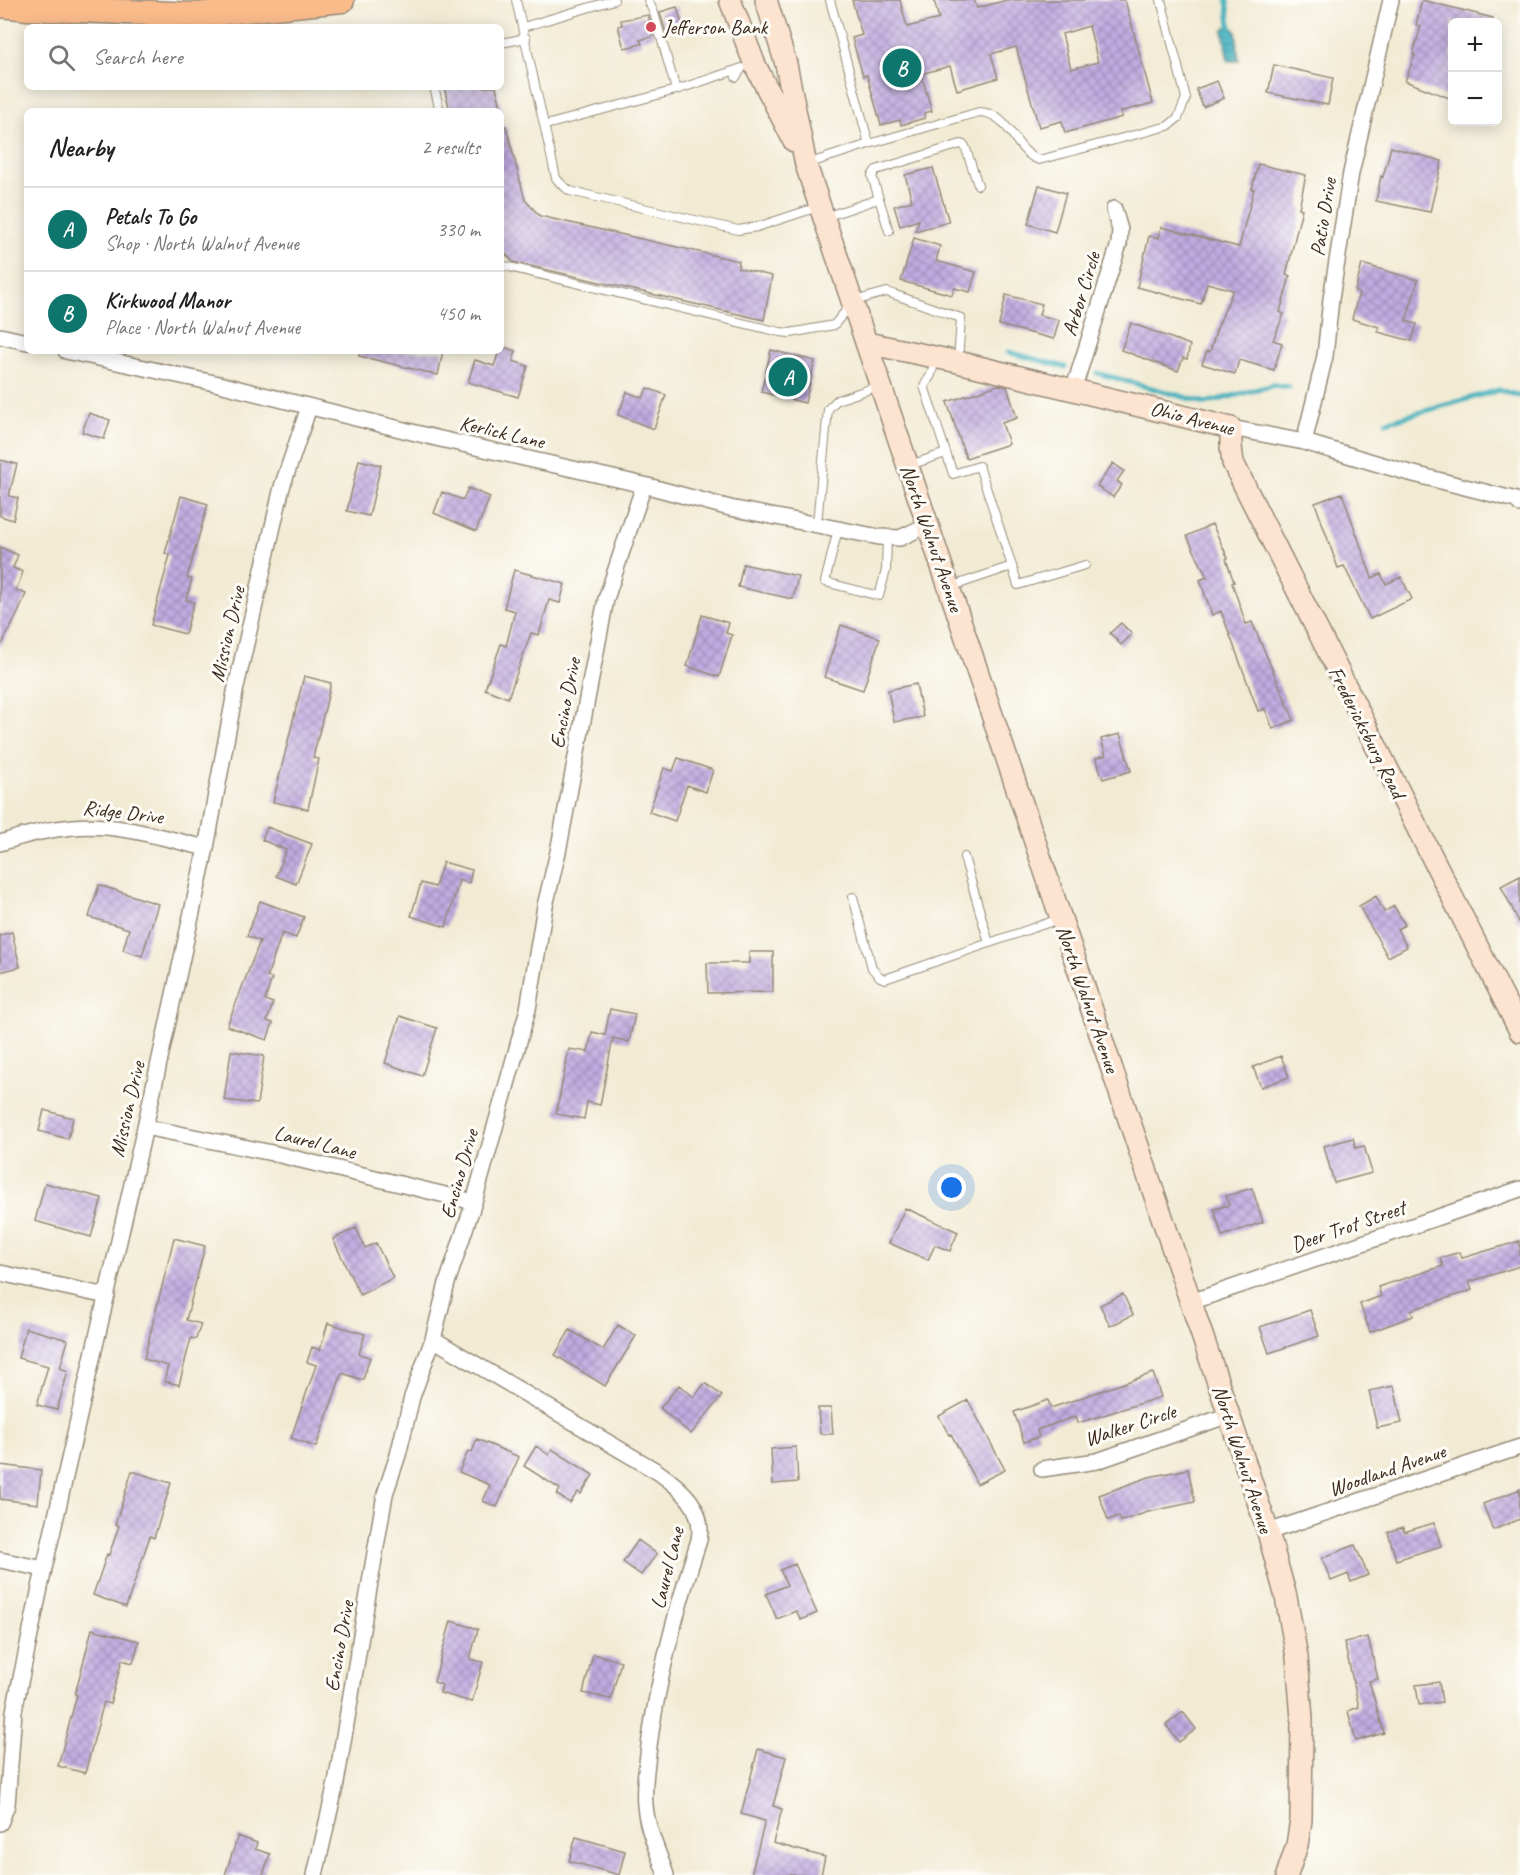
<!DOCTYPE html>
<meta charset="utf-8">
<style>
:root{--surface:#fff;--page:#f2f2f2;--text:#222;--muted:#767676;--line:#e0e0e0;--accent:#0f766e}
body{margin:0;font-family:Caveat,sans-serif;background:var(--page);color:var(--text)}
.controls{position:absolute;right:18px;top:18px;display:grid;overflow:hidden;border-radius:9px;box-shadow:0 3px 15px #0003}
.controls button{width:54px;height:54px;display:grid;place-items:center;padding:0;border:0;border-bottom:2px solid var(--line);background:var(--surface);color:var(--text);font:30px sans-serif}
.you{position:absolute;left:952px;top:1188px;width:21px;height:21px;margin:-15px;border:4px solid #fff;border-radius:50%;background:#1a73e8;box-shadow:0 0 0 9px #1a73e833}
.badge{display:grid;place-items:center;width:39px;height:39px;border-radius:50%;background:var(--accent);color:#fff;font-size:20px;font-weight:700}
.pin{position:absolute;translate:-50% -50%;border:3px solid #fff;box-shadow:0 2px 6px #0006}
.list{margin:0;padding:0;list-style:none}
h2{display:flex;justify-content:space-between;align-items:center;height:78px;margin:0;padding:0 24px;font-size:26px}
h2 small{font-size:20px;font-weight:400;color:var(--muted)}
.list li{display:grid;grid-template-columns:39px 1fr auto;gap:18px;align-items:center;box-sizing:border-box;height:84px;padding:0 24px;border-top:2px solid var(--line)}
.list b{display:block;font-size:22px;white-space:nowrap}
.list p{margin:0;font-size:20px;white-space:nowrap;color:var(--muted)}
.list em{font-size:20px;font-style:normal;color:var(--muted)}
.icon{flex:none;width:33px;height:33px;fill:none;stroke:currentColor;stroke-width:2;stroke-linecap:round;stroke-linejoin:round}
.map{position:relative;flex:none;width:1520px;height:1875px;overflow:hidden}
.search{position:absolute;background:var(--surface);box-shadow:0 3px 15px #0003;left:24px;top:24px;width:480px;height:66px;display:flex;align-items:center;gap:15px;box-sizing:border-box;padding:0 21px;border-radius:9px;color:var(--muted);font-size:22px}
.panel{position:absolute;background:var(--surface);box-shadow:0 3px 15px #0003;left:24px;top:108px;width:480px;height:246px;border-radius:9px}
.map>svg:first-child{display:block}
</style>
<div class="map">
<svg width="1520" height="1875" viewBox="0 0 1520 1875">
<defs>
<pattern id="water-rules" width="6" height="5" patternUnits="userSpaceOnUse" patternTransform="scale(1.5)"><rect width="6" height="5" fill="#42b1be"/><path d="M0 2.5h6" fill="none" stroke="#38909a"/></pattern>
<pattern id="building-cross-hatch" width="8" height="8" patternUnits="userSpaceOnUse" patternTransform="scale(1.5)"><rect width="8" height="8" fill="#c1ace1"/><path d="M0 0l8 8M0 8l8-8" fill="none" stroke="#9e8cb6"/></pattern>
</defs>
<rect width="100%" height="100%" fill="#fdfcf7"/>
<filter id="ink" filterUnits="userSpaceOnUse"><feTurbulence type="fractalNoise" baseFrequency=".0167" numOctaves="2"/><feDisplacementMap in="SourceGraphic" scale="12" xChannelSelector="R" yChannelSelector="G"/><feConvolveMatrix kernelMatrix="1 2 1 2 8 2 1 2 1" color-interpolation-filters="sRGB"/></filter>
<filter id="wash" filterUnits="userSpaceOnUse"><feTurbulence type="fractalNoise" baseFrequency=".008" numOctaves="4" result="noise"/><feDisplacementMap in="SourceGraphic" scale="24" xChannelSelector="R" yChannelSelector="G"/><feGaussianBlur stdDeviation="1.35" result="paint"/><feColorMatrix in="noise" values="0 0 0 0 0 0 0 0 0 0 0 0 0 0 0 0 0 1.4 0 .05"/><feComposite in="paint" operator="in"/></filter>
<g filter="url(#wash)">
<rect width="100%" height="100%" fill="#f2ebd4"/>
<path fill="url(#water-rules)" stroke="#3e6e6e" stroke-width="1.5" d="M1226,27h6l4,4 3,30h-11l-5,-30z"/>
<g fill="none" stroke-linecap="round" stroke-linejoin="round">
<path stroke="#42b1be" stroke-width="5" d="M1227,0l4,33
M1008,352l57,15
M1097,373l109,30 68,-18 15,2
M1386,422l113,-32 21,6"/>
</g>
<g id="blocks">
<path fill="url(#building-cross-hatch)" fill-rule="evenodd" d="M852,0h48l7,27 32,-8 -5,-19h40l3,8 30,-8h118l28,103 -33,9 2,5 -57,16 -3,-12 -23,6 -23,-80 -25,7 7,24 -41,12 -7,-24 -29,8 11,37 -8,2 1,5 -24,7 -1,-5 -19,5 -14,-50 -4,1 -11,-38 10,-3zM1089,26l9,36 -27,7 -9,-35z
M1422,0l71,18 -1,4h-40v77l-47,-18 10,-26 -2,-1 8,-28 -5,-1z
M677,7l6,21 -17,5 -6,-21z
M648,15l6,21 -14,4 2,4 -18,4 -6,-22 4,-1 -1,-5z
M1274,65l59,13 -5,27 -60,-12z
M1217,81l7,17 -21,9 -7,-18z
M444,87h52l6,24h-52z
M501,126h5l19,74 15,16 199,45 -1,7 34,8 -8,44 -251,-58 -12,-13z
M1391,147l51,14 -12,51 -54,-11 5,-25 2,1z
M1258,164l48,11 -7,33 3,1 -16,66 4,1 -10,36 4,2 -11,26 9,3 -8,27 -35,-10 -4,14 -33,-10 5,-13 3,1 6,-21 17,-41 -26,-7 -6,21 -64,-17 12,-51 10,2 2,-11 78,20 15,-58h-2z
M933,168l16,54 -34,9 4,-11 -19,6 -6,-20 18,-5 -7,-26z
M1039,185l27,8 -11,39 -27,-8z
M914,238l26,8 -4,15 40,11 -6,20 -16,-4 -2,7 -51,-14z
M1362,264l56,16 -12,41 11,3 -5,17 -34,-9 1,-5 -27,-8 7,-26 -4,-2z
M1006,295l36,9 -3,11 20,5 -5,19 -55,-14z
M1131,323l59,22 -3,14 -4,-1 -5,13 -57,-21z
M501,346l15,5 -3,10 15,5 -10,31 -50,-15 7,-22 19,6 5,-15h2z
M771,350l44,11 -10,42 -44,-11z
M360,351h83l-5,24 -79,-19z
M998,385l9,2 10,31 -15,5 7,21 -43,14 -19,-56z
M647,388l19,7 -12,34 -36,-14 9,-23 16,6z
M89,413l21,7 -6,19 -22,-7z
M0,460l17,4 -8,32 9,2 -5,22 -13,-4z
M359,460l22,5 -12,51 -22,-5z
M1113,463l11,8 -7,10 5,4 -9,12 -16,-11z
M468,488l22,9 -14,34 -42,-18 8,-21 21,8z
M1342,493l30,85 9,-4 5,10 15,-7 11,22 -42,20 -26,-53 -6,2 -23,-65z
M181,496l27,8 -21,74 5,1 -6,21 8,2 -9,32 -34,-9 19,-70 -5,-2z
M1212,524l16,34 -2,1 8,23 -2,1 14,41 6,-2 42,98 -21,9 -8,-20 -7,2 -37,-100 -9,4 -12,-35 7,-3 -20,-41z
M0,547l18,8 -5,13 10,4 -7,18 10,4 -8,19 -18,35z
M743,564l55,12 -5,23 -55,-12z
M514,570l51,14 -5,19 -11,-3 -10,35 -8,-2 -23,65 -23,-9 16,-45 5,2 9,-35 -11,-3z
M702,615l27,8 -3,10 6,2 -13,42 -32,-11z
M1121,623l11,11 -11,11 -11,-12z
M841,625l39,13 -17,52 -39,-13z
M304,676l27,7 -18,75 6,1 -11,50 -35,-7z
M916,684l7,33 -29,5 -6,-32z
M1120,734l11,37 -28,8 -7,-21 10,-3 -5,-16z
M678,758l35,12 -7,22 -19,-7 -12,36 -26,-9 15,-44 9,3z
M267,827l45,17 -16,40 -20,-8 10,-26 -24,-10z
M443,862l29,8 -3,13 -10,-3 -13,47 -35,-11 10,-33 14,4z
M1520,876v48l-19,-38z
M99,885l59,19 -16,52 -19,-6 6,-21 -40,-12z
M1376,896l8,16 10,-6 11,19 -8,4 10,18 -19,10 -29,-51z
M260,901l44,16 -8,21 -14,-5 -15,44 5,1 -7,22 8,3 -6,18 6,2 -6,17 -40,-14 33,-85 -13,-5z
M12,932l8,35 -20,5v-37z
M749,952h24v40l-65,1 -1,-30h42z
M610,1009l25,5 -6,28 -16,-4 -13,67 -13,-3 -3,17 -28,-5 13,-65 19,3 4,-20 13,3z
M400,1016l37,12 -15,48 -37,-13z
M231,1051l33,5 -7,48 -33,-4z
M1281,1056l8,21 -28,10 -8,-20z
M44,1110l29,8 -5,21 -29,-8z
M1353,1138l3,10 8,-2 8,27 -38,10 -10,-37z
M45,1183l57,15 -11,39 -56,-16z
M1252,1188l11,34 -41,14 -8,-27 15,-4 -3,-9z
M905,1208l53,24 -8,19 -15,-6 -7,15 -39,-17z
M356,1228l9,20 11,-5 17,35 -33,17 -27,-56z
M174,1238l31,8 -19,74 15,4 -5,15 -5,-1 -12,47 -15,-4 4,-15 -24,-7z
M1520,1241v25l-51,16 3,8 -61,20 2,6 -43,16 -10,-28 21,-8 -3,-9 65,-21 -3,-8 20,-6 2,6z
M1123,1294l10,21 -23,11 -10,-21z
M1310,1310l9,26 -50,17 -9,-26z
M328,1323l37,11 -6,20 11,3 -7,23 -21,-7 -26,74 -25,-9 25,-73 -9,-3 5,-15 8,3z
M618,1325l18,11 -31,50 -50,-31 15,-25 33,20z
M26,1328l42,12 -8,28 8,3 -11,39 -20,-5 11,-39 -30,-8z
M1153,1373l8,24 -83,26 -2,-7 -39,14 2,7 -15,5 -10,-30 34,-12 3,8z
M705,1383l17,13 -31,38 -31,-26 19,-23 15,12z
M1394,1386l8,37 -25,5 -8,-37z
M968,1400l37,70 -28,14 -26,-50 -2,1 -10,-19z
M818,1408h13l2,26h-13z
M477,1439l42,18 -22,50 -14,-6 7,-16 -31,-13 9,-21 4,1z
M536,1446l13,9 3,-6 41,26 -12,19 -3,-2 -8,11 -13,-8 3,-6 -36,-23z
M796,1447l2,35 -25,2 -2,-35z
M0,1465l41,5 -3,34 -38,-5z
M1188,1469l7,33 -47,10 -27,9 -2,-5 -11,4 -9,-25 50,-18z
M132,1471l39,12 -17,55 -4,-2 -24,71 -33,-12 14,-41 2,1 10,-29 -4,-1z
M1520,1489v30l-27,11 -10,-26z
M1434,1523l7,23 -45,14 -8,-28 15,-5 1,5z
M638,1540l19,14 -16,21 -18,-13z
M1355,1545l13,30 -17,7 -3,-8 -17,7 -9,-23z
M795,1564l22,49 -16,7 -5,-9 -19,8 -11,-25 21,-9 -7,-15z
M451,1621l27,8 -8,30 13,3 -11,40 -32,-9 2,-8 -8,-3z
M92,1629l47,12 -6,22 -11,-3 -12,44 -6,-2 -19,71 -27,-7 19,-71 -2,-1z
M1368,1637l10,42 -9,2 15,52 -28,8 -8,-30 11,-4 -15,-65z
M593,1654l28,7 -10,38 -28,-6z
M1439,1682l3,20 -23,3 -3,-20z
M1183,1712l13,17 -17,13 -13,-17z
M758,1749l28,8 -13,49 9,3 -9,34 52,14 -4,18h-70l14,-54 -24,-7z
M238,1836l19,7 -2,6 15,5 -7,21h-38z
M576,1837l49,14 -6,24 -50,-14z"/>
</g>
</g>
<g filter="url(#ink)">
<use href="#blocks" fill-opacity="0" stroke="#968a79" stroke-width="1.5"/>
<g fill="none" stroke-linecap="round" stroke-linejoin="round">
<defs>
<path id="lane" d="M516,0l40,178 5,6 9,7 168,39 19,-3 61,-20
M648,0l6,13 22,77
M830,0l39,144
M523,27l91,-27
M501,43l25,-5
M434,87l6,24
M546,125l130,-35 66,-22 -6,9
M807,164l62,-20 110,-32c32,1 34,39 60,48l129,-34 10,-8 8,-20 -25,-98
M825,217l53,-18
M889,231l-17,-55 4,-6 85,-26 4,2 13,39
M501,265l279,67 10,1 44,-8 20,-24 33,-9 74,26 -3,44
M935,360l-4,15 -7,11 29,88 26,-8 33,100
M910,465l36,-12
M817,523l11,-114 9,-9 42,-14
M838,529l-13,53 54,14 7,-26 1,-33
M950,587l62,-21 6,19 67,-20
M964,857l25,86
M853,897l19,71 8,9 5,2 174,-60"/>
<path id="street" d="M0,336l27,6
M66,351l153,33 217,54 208,47 86,23 149,29 21,1 27,-13
M1073,391l46,-147 1,-14 -6,-21
M1231,428l73,14 102,30 110,28 4,4
M1304,442l21,-86 6,-57 20,-126 40,-173
M0,843c24,-8 48,-14 73,-16 44,-4 90,11 133,21
M145,1127l127,26 202,49
M0,1273l107,23
M1191,1302l329,-113
M433,1339l225,133c24,17 47,36 41,68 -22,67 -41,136 -50,206 -2,19 -6,39 -4,59 2,25 13,46 21,70
M1042,1469l55,-8 132,-46
M1268,1532l252,-85
M0,1560l44,9
M0,1823l7,-18 7,-94 30,-142 101,-442 61,-279 30,-161 46,-200 27,-80
M315,1875l21,-92 49,-289 13,-39 14,-58 21,-58 14,-56 27,-81 54,-193 17,-103 13,-54 48,-253 38,-114"/>
<path id="secondary" d="M730,0l25,65 39,76
M766,0l20,64 20,101 423,1250 39,117 18,65 11,60 5,62 -1,101 -4,25 -10,30
M867,343l91,19 273,66v19l2,16 287,568"/>
<path id="primary" d="M0,5l28,3 169,7 145,-15"/>
</defs>
<use href="#lane" stroke="#968a79" stroke-width="10"/>
<use href="#street" stroke="#968a79" stroke-width="18"/>
<use href="#secondary" stroke="#968a79" stroke-width="24"/>
<use href="#primary" stroke="#968a79" stroke-width="27"/>
<use href="#lane" stroke="#fff" stroke-width="8"/>
<use href="#street" stroke="#fff" stroke-width="15"/>
<use href="#secondary" stroke="#fde4d1" stroke-width="21"/>
<use href="#primary" stroke="#fabb8b" stroke-width="24"/>
</g>
</g>
<circle fill="#d1495b" stroke="#fdfcf7" stroke-width="2" cx="651" cy="27" r="6"/>
<g text-anchor="middle" dominant-baseline="central" stroke-width="6" stroke-linejoin="round" paint-order="stroke">
<g font-size="21" fill="#3b2a1e" stroke="#fdfcf7" text-anchor="start">
<text x="663" y="27">Jefferson Bank</text>
</g>
<g font-size="21" fill="#3b2a1e" stroke="#fdfcf7">
<text transform="translate(1323 217) rotate(-81)">Patio Drive</text>
<text transform="translate(1081 294) rotate(-73)">Arbor Circle</text>
<text transform="translate(1192 418) rotate(14)">Ohio Avenue</text>
<text transform="translate(502 432) rotate(13)">Kerlick Lane</text>
<text transform="translate(932 538) rotate(71)">North Walnut Avenue</text>
<text transform="translate(227 634) rotate(-77)">Mission Drive</text>
<text transform="translate(565 703) rotate(-79)">Encino Drive</text>
<text transform="translate(1367 732) rotate(63)">Fredericksburg Road</text>
<text transform="translate(123 812) rotate(7)">Ridge Drive</text>
<text transform="translate(1088 999) rotate(71)">North Walnut Avenue</text>
<text transform="translate(127 1109) rotate(-77)">Mission Drive</text>
<text transform="translate(315 1142) rotate(14)">Laurel Lane</text>
<text transform="translate(459 1174) rotate(-74)">Encino Drive</text>
<text transform="translate(1348 1226) rotate(-19)">Deer Trot Street</text>
<text transform="translate(1130 1425) rotate(-18)">Walker Circle</text>
<text transform="translate(1243 1459) rotate(72)">North Walnut Avenue</text>
<text transform="translate(1387 1470) rotate(-19)">Woodland Avenue</text>
<text transform="translate(667 1568) rotate(-76)">Laurel Lane</text>
<text transform="translate(339 1646) rotate(-80)">Encino Drive</text>
</g>
</g>
</svg>
<div class="controls">
<button>+</button>
<button>−</button>
</div>
<div class="you"></div>
<div class="pin badge" style="left:788px;top:377px">A</div>
<div class="pin badge" style="left:902px;top:68px">B</div>
<div class="search"><svg class="icon" aria-label="search" viewBox="0 0 24 24"><circle cx="10" cy="10" r="6"/><path d="M15 15l6 6"/></svg>Search here</div>
<section class="panel">
<h2>Nearby<small>2 results</small></h2>
<ul class="list">
<li><span class="badge">A</span><div><b>Petals To Go</b><p>Shop · North Walnut Avenue</p></div><em>330 m</em></li>
<li><span class="badge">B</span><div><b>Kirkwood Manor</b><p>Place · North Walnut Avenue</p></div><em>450 m</em></li>
</ul>
</section>
</div>
